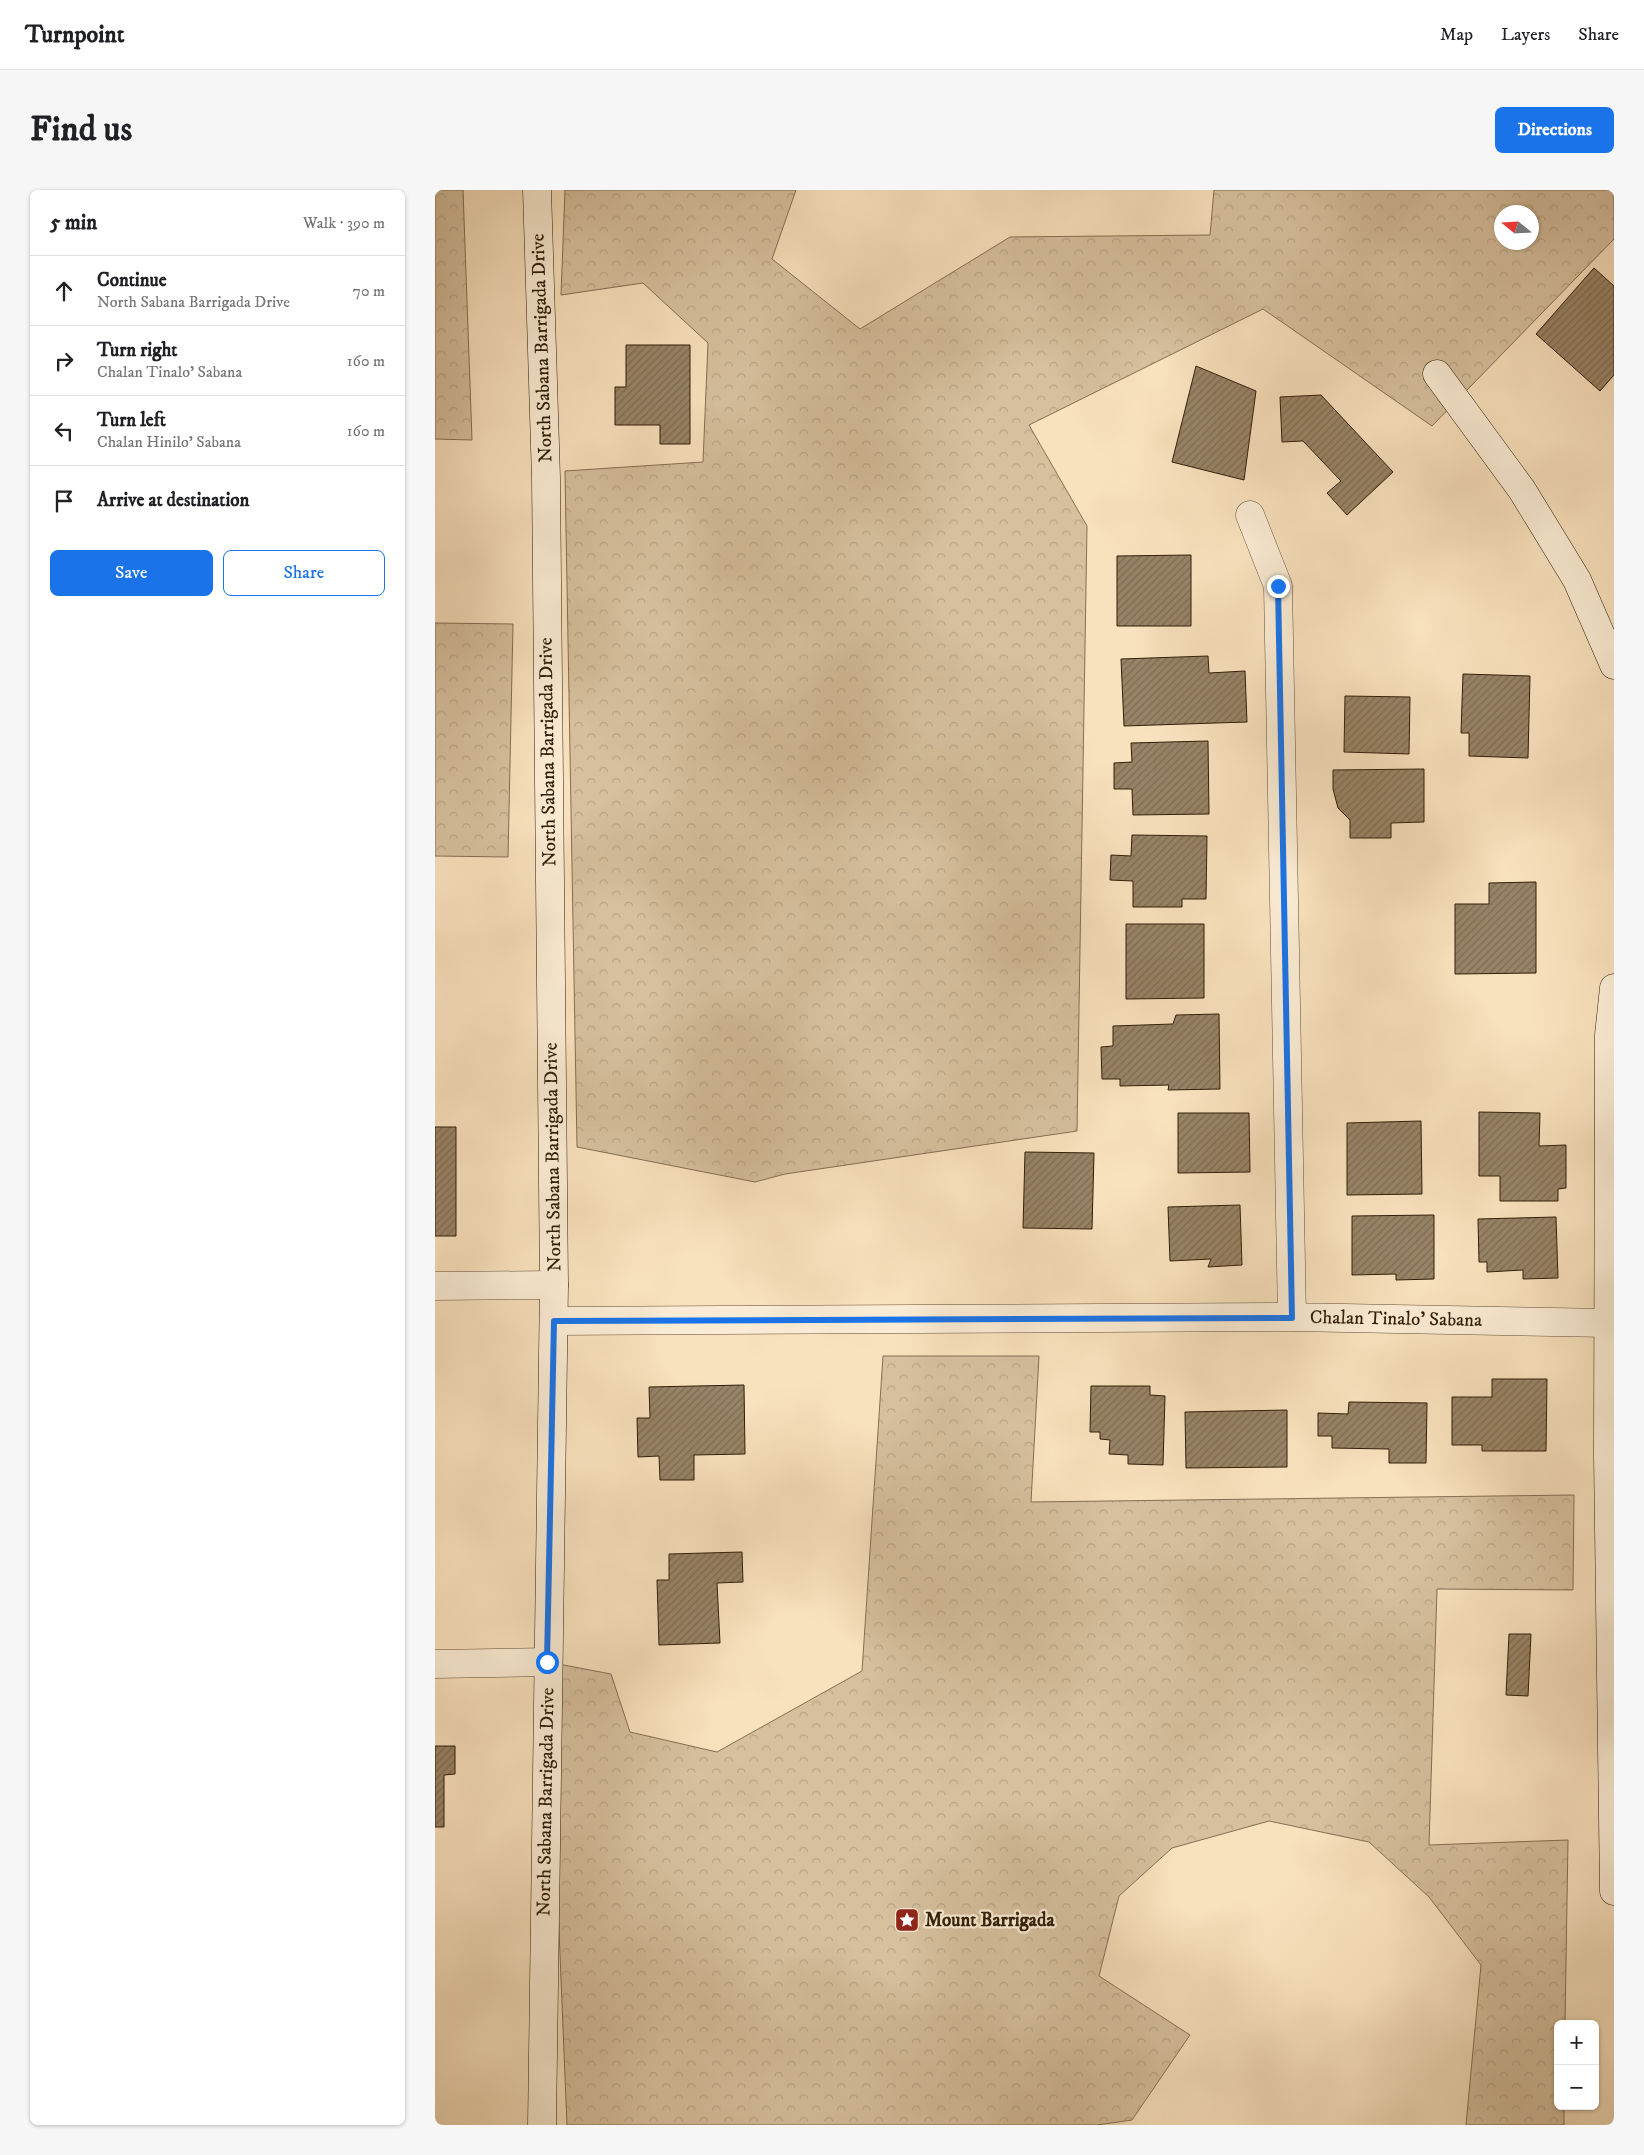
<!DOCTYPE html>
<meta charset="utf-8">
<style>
:root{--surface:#fff;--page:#f6f6f6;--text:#202124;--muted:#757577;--line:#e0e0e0;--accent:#1a73e8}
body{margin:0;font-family:"IM FELL DW Pica",serif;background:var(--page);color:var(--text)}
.controls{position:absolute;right:15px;bottom:15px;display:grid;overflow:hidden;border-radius:8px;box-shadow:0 1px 4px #0004}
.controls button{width:45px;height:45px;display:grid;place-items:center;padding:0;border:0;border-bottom:1px solid var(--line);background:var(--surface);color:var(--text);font:25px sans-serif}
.compass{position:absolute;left:1059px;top:15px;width:45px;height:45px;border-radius:50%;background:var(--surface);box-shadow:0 1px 4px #0004;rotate:288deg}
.stop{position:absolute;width:15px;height:15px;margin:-11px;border:4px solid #1a73e8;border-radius:50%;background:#fff}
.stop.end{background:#1a73e8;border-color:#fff;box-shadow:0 1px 5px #0008}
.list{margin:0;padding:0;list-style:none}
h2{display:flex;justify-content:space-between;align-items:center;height:65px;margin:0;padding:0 20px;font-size:21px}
h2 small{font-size:16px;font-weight:400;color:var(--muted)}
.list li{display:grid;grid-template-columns:32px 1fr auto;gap:15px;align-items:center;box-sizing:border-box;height:70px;padding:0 20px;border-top:1px solid var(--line)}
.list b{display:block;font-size:19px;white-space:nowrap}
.list p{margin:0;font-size:16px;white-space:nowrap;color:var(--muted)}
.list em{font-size:16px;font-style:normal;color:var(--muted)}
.actions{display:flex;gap:10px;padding:15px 20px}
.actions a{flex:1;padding:11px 0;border:1px solid var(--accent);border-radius:8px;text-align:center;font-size:18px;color:var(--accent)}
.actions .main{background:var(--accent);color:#fff}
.icon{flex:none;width:28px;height:28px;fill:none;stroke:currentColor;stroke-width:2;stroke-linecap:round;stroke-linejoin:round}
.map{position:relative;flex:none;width:1179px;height:1935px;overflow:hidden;border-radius:8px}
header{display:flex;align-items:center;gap:30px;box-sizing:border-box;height:70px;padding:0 25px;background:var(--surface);border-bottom:1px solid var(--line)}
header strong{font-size:24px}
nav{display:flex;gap:28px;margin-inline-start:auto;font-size:18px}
.intro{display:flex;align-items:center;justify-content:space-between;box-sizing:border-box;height:120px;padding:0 30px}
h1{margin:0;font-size:35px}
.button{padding:12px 22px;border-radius:8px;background:var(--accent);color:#fff;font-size:18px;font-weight:700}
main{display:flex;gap:30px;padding:0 30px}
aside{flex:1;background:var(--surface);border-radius:8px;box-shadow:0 1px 4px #0004}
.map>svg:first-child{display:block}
</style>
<header>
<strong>Turnpoint</strong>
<nav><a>Map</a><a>Layers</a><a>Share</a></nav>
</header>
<div class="intro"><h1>Find us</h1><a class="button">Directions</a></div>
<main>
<aside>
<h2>5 min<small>Walk · 390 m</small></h2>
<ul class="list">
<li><svg class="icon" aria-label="ahead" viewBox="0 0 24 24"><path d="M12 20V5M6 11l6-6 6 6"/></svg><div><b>Continue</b><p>North Sabana Barrigada Drive</p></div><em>70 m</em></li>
<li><svg class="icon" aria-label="right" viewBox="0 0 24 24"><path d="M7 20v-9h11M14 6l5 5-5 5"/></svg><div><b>Turn right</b><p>Chalan Tinalo' Sabana</p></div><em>160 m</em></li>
<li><svg class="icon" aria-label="left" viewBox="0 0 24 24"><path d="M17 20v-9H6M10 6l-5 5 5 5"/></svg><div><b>Turn left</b><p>Chalan Hinilo' Sabana</p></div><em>160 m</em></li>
<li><svg class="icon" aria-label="arrive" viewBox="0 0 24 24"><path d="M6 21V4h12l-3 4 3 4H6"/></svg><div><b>Arrive at destination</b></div></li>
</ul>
<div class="actions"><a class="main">Save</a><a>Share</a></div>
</aside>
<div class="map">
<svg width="1179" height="1935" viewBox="0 0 1179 1935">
<defs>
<pattern id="forest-crowns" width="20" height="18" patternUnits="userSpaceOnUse" patternTransform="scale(1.25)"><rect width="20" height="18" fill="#d6c09e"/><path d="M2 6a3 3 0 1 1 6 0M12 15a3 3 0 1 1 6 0" fill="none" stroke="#b8a587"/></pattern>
<pattern id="building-hatch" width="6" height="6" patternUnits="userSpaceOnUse" patternTransform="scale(1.25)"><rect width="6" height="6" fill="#988366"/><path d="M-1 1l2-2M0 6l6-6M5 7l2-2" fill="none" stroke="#7d6b52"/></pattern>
</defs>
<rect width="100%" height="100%" fill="#f8e1bd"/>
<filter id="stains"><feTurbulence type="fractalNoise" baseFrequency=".004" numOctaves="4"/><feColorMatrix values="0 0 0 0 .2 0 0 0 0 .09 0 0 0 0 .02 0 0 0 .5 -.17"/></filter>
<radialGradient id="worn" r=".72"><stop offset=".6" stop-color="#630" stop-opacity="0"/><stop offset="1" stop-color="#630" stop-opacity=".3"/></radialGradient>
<path fill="url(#forest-crowns)" stroke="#846f53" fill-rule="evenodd" d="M0,0h28l9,250 -37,-1z
M130,0h231l-24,69 88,70 150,-92 200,-2 4,-45h400v49l-182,187 -169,-117 -234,116 58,101 -10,605 -292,43 -30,8 -178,-35 -12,-676 138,-9 5,-119 -65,-60 -82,12zM1066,22h30v30h-30z
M0,433l78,1 -5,233 -73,-1z
M448,1166h156l-8,146 543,-7 -1,95 -136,-1 -8,256 139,-5 -3,184h-7v82h6v19h-98l15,-160 -52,-68 -60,-55 -100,-21 -97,27 -53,48 -20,80 91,59 -58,85 -35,5h-530l-19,-463 63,12 19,58 87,20 145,-81z"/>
<path fill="url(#building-hatch)" stroke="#311e08" d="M1159,78l20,18v89l-14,16 -64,-57z
M191,155h64v99h-30v-19h-45v-38h11z
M761,176l60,25 -12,89 -72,-18z
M886,205l72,77 -46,43 -20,-22 14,-12 -38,-40 -21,1 -2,-45z
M756,365v71h-74v-70z
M773,466l1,17 36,-2 2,51 -123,4 -3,-67z
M1028,484l67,2 -2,82 -59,-2v-23h-8z
M910,506l65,1 -1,57 -65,-2z
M773,551l1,73 -76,1 -1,-26h-18v-26l18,-1 -1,-19z
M989,579v53l-33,1v15h-41v-18l-12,-12 -5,-19v-19z
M697,645l75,1 -1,63h-24v8h-49v-26l-23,-1 1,-25 20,1z
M1101,692v91l-81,1v-70h34v-21z
M691,734h78v74l-78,1z
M784,824l1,75 -52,1 1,-5 -49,1v-7h-18l-1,-32 12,-1v-20l60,-2 3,-9z
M1044,922l61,1 -1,33 27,-1v43l-8,1v12h-58v-25h-21z
M743,923h71l1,59 -72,1z
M986,931l1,73 -75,1v-72z
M0,937h21v109h-21z
M590,962l69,1 -2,76 -69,-1z
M805,1015l2,60 -34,2 3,-8 -41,2 -2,-54z
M999,1025v64l-38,1v-6l-44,1v-59z
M1121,1027l2,61 -35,1v-9l-36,2v-10h-8l-1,-43z
M1057,1189h55l-1,72h-64v-6h-30v-48h40z
M309,1195l1,69 -51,1v25h-34l-1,-24 -21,1 -1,-39h13l-1,-31z
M656,1196h59v9l15,1 -2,69 -35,-1v-9l-19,-1 1,-14 -10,-1v-7h-10z
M914,1212l78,1 -1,60h-37v-14l-57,-1v-12h-14v-23l30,1z
M852,1220v57l-101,1 -1,-56z
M307,1362l1,30 -26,1 3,60 -61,2 -2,-65h12v-26z
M1074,1444h22l-3,62 -22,-1z
M0,1556h20v28l-11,1v52h-9z"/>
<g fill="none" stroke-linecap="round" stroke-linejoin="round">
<defs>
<path id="minor" d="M815,325l28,71 14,731
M0,1096l119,-1
M119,1131l738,-4 316,6
M0,1474l113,-2"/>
<path id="secondary" d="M102,0l9,288 8,807 -12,840
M1002,184l85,116 55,90 37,85
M1179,798l-5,47 -1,421 6,435"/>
</defs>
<use href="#minor" stroke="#634f35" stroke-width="29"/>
<use href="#secondary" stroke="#311e08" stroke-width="29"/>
<use href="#minor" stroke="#faecd4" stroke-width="28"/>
<use href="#secondary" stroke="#faecd4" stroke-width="28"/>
</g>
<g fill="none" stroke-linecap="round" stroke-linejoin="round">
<path stroke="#1a73e8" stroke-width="6" d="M112,1472l7,-341 738,-3 -14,-732"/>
</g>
<defs>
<symbol id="sight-square" viewBox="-11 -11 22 22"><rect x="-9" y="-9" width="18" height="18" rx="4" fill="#8f2418" stroke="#faecd4"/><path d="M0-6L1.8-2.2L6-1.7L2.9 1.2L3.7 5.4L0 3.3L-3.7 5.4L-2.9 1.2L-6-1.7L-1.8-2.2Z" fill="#fff"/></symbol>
</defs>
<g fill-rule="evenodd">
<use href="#sight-square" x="458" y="1716" width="28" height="28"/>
</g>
<g text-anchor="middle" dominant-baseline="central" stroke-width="4.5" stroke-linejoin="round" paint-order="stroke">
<g font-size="19" fill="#311e08" stroke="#faecd4">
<text transform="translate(107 158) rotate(-92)">North Sabana Barrigada Drive</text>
<text transform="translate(113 562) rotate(-91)">North Sabana Barrigada Drive</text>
<text transform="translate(118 967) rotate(-91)">North Sabana Barrigada Drive</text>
<text transform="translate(961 1129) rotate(1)">Chalan Tinalo' Sabana</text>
<text transform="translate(111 1612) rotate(-89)">North Sabana Barrigada Drive</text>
</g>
<g font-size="19" font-weight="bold" fill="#311e08" stroke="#faecd4" text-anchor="start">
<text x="490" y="1730">Mount Barrigada</text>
</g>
</g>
<rect width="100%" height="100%" filter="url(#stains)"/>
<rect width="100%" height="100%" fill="url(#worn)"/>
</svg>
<div class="controls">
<button>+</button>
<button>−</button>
</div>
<svg class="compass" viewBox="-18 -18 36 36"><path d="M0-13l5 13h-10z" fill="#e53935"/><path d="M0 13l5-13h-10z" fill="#757577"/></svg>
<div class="stop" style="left:112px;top:1472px"></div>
<div class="stop end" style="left:843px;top:396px"></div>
</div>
</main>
